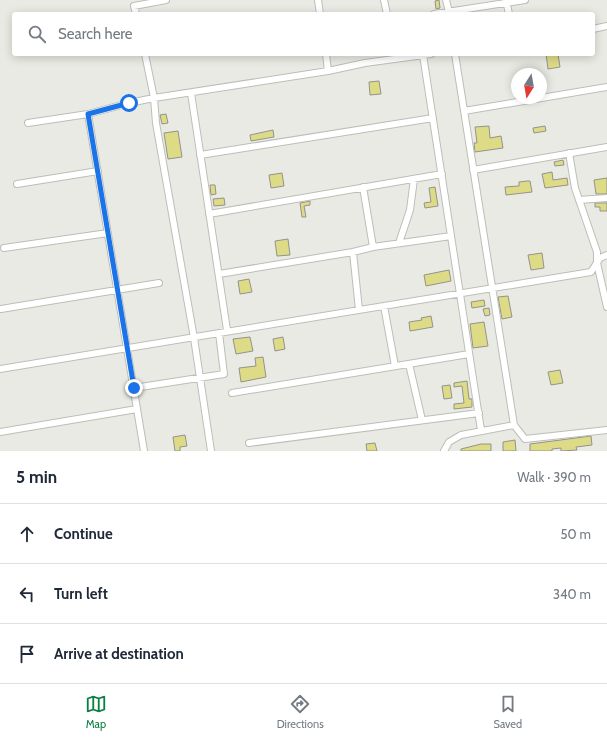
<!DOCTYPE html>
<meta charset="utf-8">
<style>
:root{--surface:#fff;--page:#f2f2f3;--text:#1f2937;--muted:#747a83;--line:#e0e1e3;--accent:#0b8043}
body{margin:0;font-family:Cabin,sans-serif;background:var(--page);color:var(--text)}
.compass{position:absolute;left:511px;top:68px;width:36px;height:36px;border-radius:50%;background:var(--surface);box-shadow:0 2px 10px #0003;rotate:191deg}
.stop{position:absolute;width:12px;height:12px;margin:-9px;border:3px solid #1a73e8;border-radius:50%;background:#fff}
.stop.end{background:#1a73e8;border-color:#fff;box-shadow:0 1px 4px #0008}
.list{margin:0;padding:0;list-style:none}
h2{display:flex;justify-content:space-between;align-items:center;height:52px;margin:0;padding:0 16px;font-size:17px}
h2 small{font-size:13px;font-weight:400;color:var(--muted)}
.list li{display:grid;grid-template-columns:26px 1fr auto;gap:12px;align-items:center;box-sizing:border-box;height:60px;padding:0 16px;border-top:1px solid var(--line)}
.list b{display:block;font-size:15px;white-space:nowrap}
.list em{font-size:13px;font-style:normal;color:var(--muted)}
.icon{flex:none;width:22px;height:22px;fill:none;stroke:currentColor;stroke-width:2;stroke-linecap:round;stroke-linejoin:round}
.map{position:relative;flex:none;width:607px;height:451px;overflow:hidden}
.search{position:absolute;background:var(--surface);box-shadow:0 2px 10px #0003;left:12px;right:12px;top:12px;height:44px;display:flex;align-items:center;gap:10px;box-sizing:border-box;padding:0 14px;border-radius:4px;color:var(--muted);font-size:15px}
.sheet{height:232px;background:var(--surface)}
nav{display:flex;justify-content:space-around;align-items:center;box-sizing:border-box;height:56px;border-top:1px solid var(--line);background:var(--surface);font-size:11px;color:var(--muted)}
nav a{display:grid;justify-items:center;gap:2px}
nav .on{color:var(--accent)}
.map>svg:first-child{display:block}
</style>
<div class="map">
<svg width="607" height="451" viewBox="0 0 607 451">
<rect width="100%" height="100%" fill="#eaeae4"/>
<path fill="#dddb86" stroke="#93938e" d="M439,0l1,8 -4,1 -1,-8z
M546,54h12l2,13 -12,2z
M379,81l2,13 -11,1 -1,-13z
M166,114l2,9 -6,1 -2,-9z
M489,126l1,12 11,-2 2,12 -28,4 -1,-9h3l-2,-16z
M545,126l1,5 -12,2 -1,-5z
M273,130l1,7 -23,4 -1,-6z
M178,131l4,26 -14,2 -4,-26z
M563,160l1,5 -9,1 -1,-4z
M552,172l1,8 14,-2 1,7 -23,3 -3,-14z
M282,173l2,13 -13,2 -2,-13z
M607,178v16h-11l-2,-14z
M527,181h3l2,11 -26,3 -1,-8 14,-1v-4z
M210,185h5l1,9 -5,1z
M435,187l3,19 -13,2 -1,-5 7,-1 -2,-14z
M224,198l1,7 -11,1 -1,-7z
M310,201v4l-6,1 2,11h-4l-2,-14z
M595,203h12v8h-7v-4h-5z
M288,239l2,16 -13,1 -2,-15z
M542,253l2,15 -13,2 -3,-15z
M449,270l2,11 -25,5 -2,-11z
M249,279l3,13 -12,2 -2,-13z
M508,296l4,21 -10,2 -4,-22z
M484,300l1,6 -13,2 -1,-6z
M489,308l1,7 -5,1 -2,-7z
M431,316l2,11 -23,4 -1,-9 13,-2 -1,-2z
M484,322l4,24 -15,2 -3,-24z
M250,337l3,14 -17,3 -3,-15z
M283,337l2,12 -10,2 -2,-12z
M263,357l3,20 -25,5 -2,-14 17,-2 -1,-8z
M560,370l3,13 -12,2 -3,-13z
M467,381l2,18h3v8l-18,2v-5l10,-1 -2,-17 -8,1v-4z
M450,385l2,13 -8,1 -2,-13z
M185,435l2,11 -7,1v4h-5l-2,-14z
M591,436l1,9 -16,2 1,3 -16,1v-3l-9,1v2h-22v-7z
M515,440l1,11h-13v-9z
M375,443l2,8h-10l-1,-7z
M481,444h10v7h-30v-2z"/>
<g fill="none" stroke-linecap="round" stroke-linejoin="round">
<defs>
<path id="minor" d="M318,0l2,14
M384,0l3,14
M446,0l3,12
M506,0l3,14
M136,14l-2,-8 32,-6
M434,14l91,-14
M593,29l14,-3
M326,54l2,17
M455,54l59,371
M423,55l58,375
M191,93l36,237
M464,111l143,-24
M88,114l56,337
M28,123l60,-9 41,-11 25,-5 -9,-44
M569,153l6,35 22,64v11l10,44
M200,155l233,-37
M473,170l134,-23
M17,184l81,-13
M579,200l28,-2
M209,214l233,-40
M399,243l11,-33 4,-31
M373,247l78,-11
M4,248l104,-15
M219,274l134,-22
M384,306l11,60
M1,309l158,-26
M359,310l-6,-58 20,-5 -10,-60
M409,364l13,56
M0,369l591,-97 9,-14 7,-3
M134,388l90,-14 -5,-41
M232,393l237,-39
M0,432l137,-23
M249,443l230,-30
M211,451l-17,-113 -38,-215 -2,-25 174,-27 37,-8 66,-9
M444,451l5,-9 12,-7 53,-10 11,14 82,-9"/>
</defs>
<use href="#minor" stroke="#bebeb8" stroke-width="8"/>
<use href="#minor" stroke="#fff" stroke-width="6"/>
</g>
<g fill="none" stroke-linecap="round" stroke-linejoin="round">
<path stroke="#1a73e8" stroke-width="5" d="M129,103l-41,11 46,274"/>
</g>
</svg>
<svg class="compass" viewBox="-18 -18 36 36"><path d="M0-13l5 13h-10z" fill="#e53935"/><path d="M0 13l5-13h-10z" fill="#747a83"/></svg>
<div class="stop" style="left:129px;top:103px"></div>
<div class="stop end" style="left:134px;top:388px"></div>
<div class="search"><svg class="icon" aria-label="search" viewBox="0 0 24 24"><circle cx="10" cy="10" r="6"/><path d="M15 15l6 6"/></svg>Search here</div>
</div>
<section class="sheet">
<h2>5 min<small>Walk · 390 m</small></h2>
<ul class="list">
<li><svg class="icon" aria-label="ahead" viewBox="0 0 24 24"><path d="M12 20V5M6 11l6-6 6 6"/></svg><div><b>Continue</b></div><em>50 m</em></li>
<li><svg class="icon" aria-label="left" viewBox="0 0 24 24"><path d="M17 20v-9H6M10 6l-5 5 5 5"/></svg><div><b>Turn left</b></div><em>340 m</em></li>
<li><svg class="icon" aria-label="arrive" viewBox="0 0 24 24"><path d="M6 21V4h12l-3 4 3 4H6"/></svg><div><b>Arrive at destination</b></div></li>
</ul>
</section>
<nav>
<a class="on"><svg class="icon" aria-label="map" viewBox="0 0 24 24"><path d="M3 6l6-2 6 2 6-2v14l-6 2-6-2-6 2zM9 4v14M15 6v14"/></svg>Map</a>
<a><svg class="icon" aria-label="directions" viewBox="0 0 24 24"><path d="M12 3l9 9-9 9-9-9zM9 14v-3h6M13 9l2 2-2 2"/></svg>Directions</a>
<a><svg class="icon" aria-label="saved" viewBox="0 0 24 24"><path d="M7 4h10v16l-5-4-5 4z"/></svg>Saved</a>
</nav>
